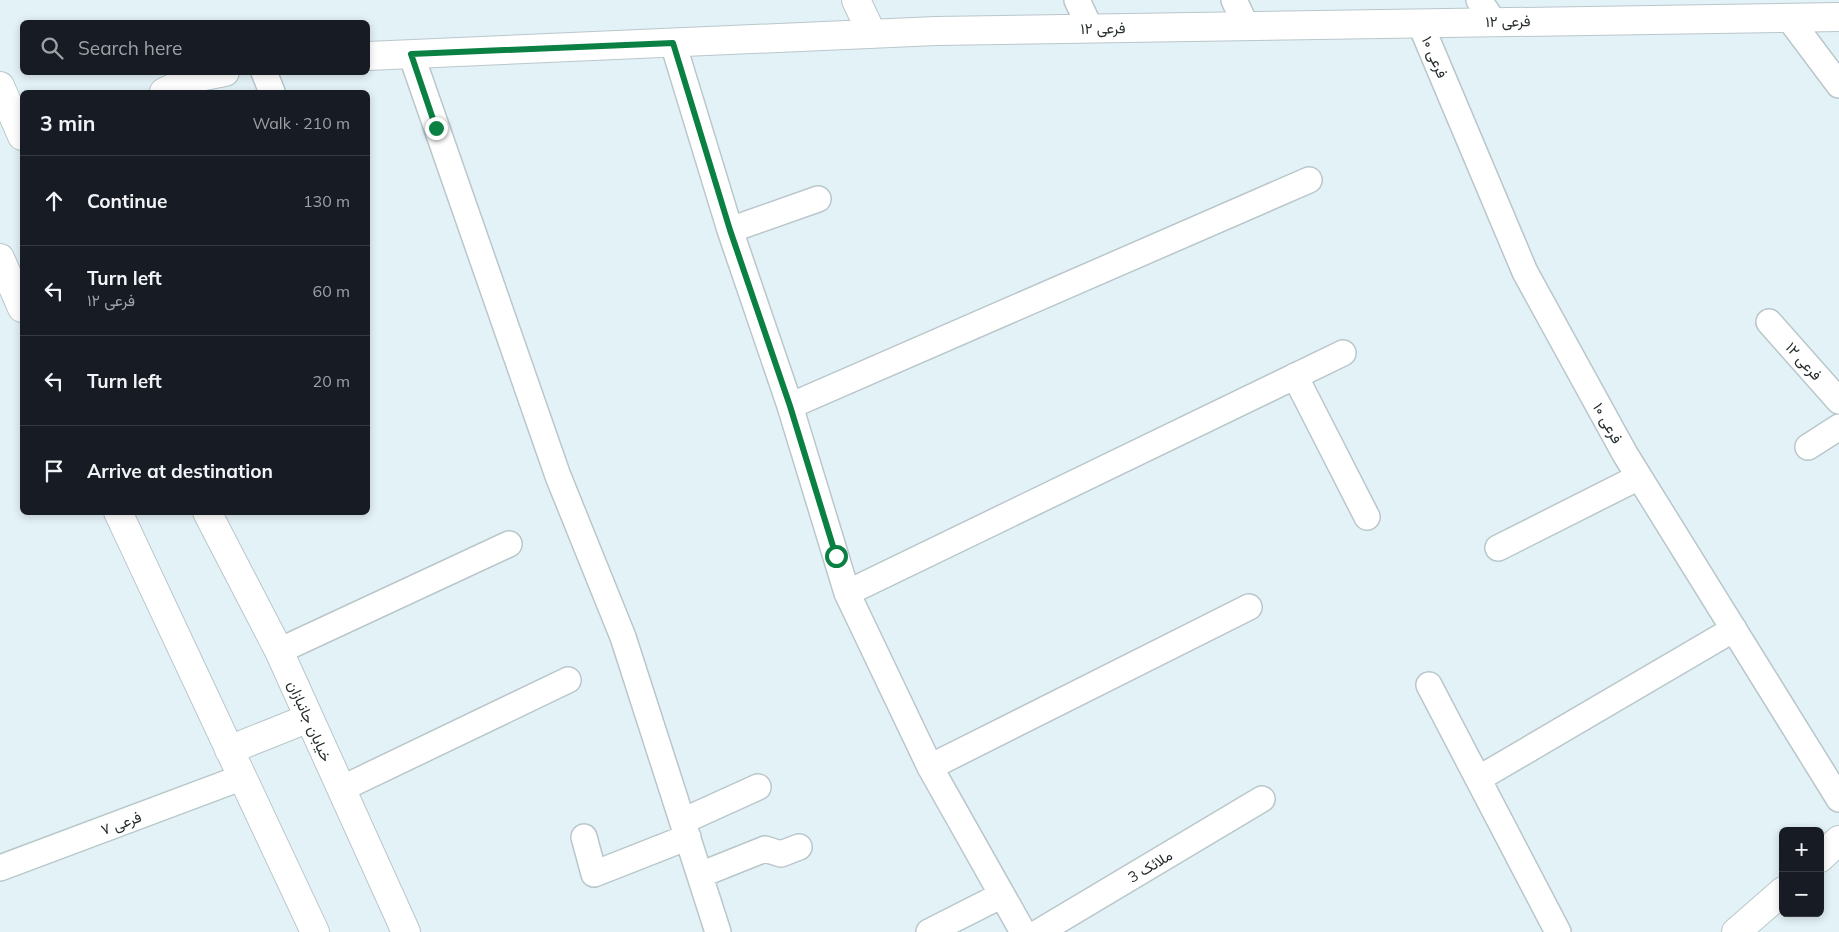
<!DOCTYPE html>
<meta charset="utf-8">
<style>
:root{--surface:#171b24;--page:#20242c;--text:#f1f3f6;--muted:#9ea1a6;--line:#363941}
body{margin:0;font-family:Mulish,Vazirmatn,sans-serif;background:var(--page);color:var(--text)}
.controls{position:absolute;right:15px;bottom:15px;display:grid;overflow:hidden;border-radius:8px;box-shadow:0 2px 8px #0003}
.controls button{width:45px;height:45px;display:grid;place-items:center;padding:0;border:0;border-bottom:1px solid var(--line);background:var(--surface);color:var(--text);font:25px sans-serif}
.stop{position:absolute;width:15px;height:15px;margin:-11px;border:4px solid #0b8043;border-radius:50%;background:#fff}
.stop.end{background:#0b8043;border-color:#fff;box-shadow:0 1px 5px #0008}
.list{margin:0;padding:0;list-style:none}
h2{display:flex;justify-content:space-between;align-items:center;height:65px;margin:0;padding:0 20px;font-size:21px}
h2 small{font-size:16px;font-weight:400;color:var(--muted)}
.list li{display:grid;grid-template-columns:32px 1fr auto;gap:15px;align-items:center;box-sizing:border-box;height:90px;padding:0 20px;border-top:1px solid var(--line)}
.list b{display:block;font-size:19px;white-space:nowrap}
.list p{margin:0;font-size:16px;white-space:nowrap;color:var(--muted)}
.list em{font-size:16px;font-style:normal;color:var(--muted)}
.icon{flex:none;width:28px;height:28px;fill:none;stroke:currentColor;stroke-width:2;stroke-linecap:round;stroke-linejoin:round}
.map{position:relative;flex:none;width:1839px;height:932px;overflow:hidden}
.search{position:absolute;background:var(--surface);box-shadow:0 2px 8px #0003;left:20px;top:20px;width:350px;height:55px;display:flex;align-items:center;gap:12px;box-sizing:border-box;padding:0 18px;border-radius:8px;color:var(--muted);font-size:19px}
.panel{position:absolute;background:var(--surface);box-shadow:0 2px 8px #0003;left:20px;top:90px;width:350px;height:425px;border-radius:8px}
.map>svg:first-child{display:block}
</style>
<div class="map">
<svg width="1839" height="932" viewBox="0 0 1839 932">
<rect width="100%" height="100%" fill="#e3f2f7"/>
<g fill="none" stroke-linecap="round" stroke-linejoin="round">
<defs>
<path id="street" d="M1077,0l13,28
M1234,0l12,26
M1479,0l14,21
M1788,17l51,68
M1420,23l105,249 100,182 214,345
M673,43l57,187 60,176 57,187 83,174 93,165
M411,54l147,422 65,161 95,295
M264,72l8,20
M730,230l88,-31
M1769,322l70,79
M1295,376l72,141
M790,406l519,-226
M1808,447l31,-20
M1498,548l141,-71
M847,593l496,-240
M279,651l230,-107
M1429,685l129,247
M930,767l319,-160
M1478,779l256,-150
M341,789l227,-109
M683,821l75,-34
M584,837l10,37 94,-37
M0,868l243,-91
M700,875l65,-26 16,5 18,-7
M929,932l73,-37
M1039,932l223,-133"/>
<path id="secondary" d="M856,0l16,34
M368,56l568,-25 903,-14
M0,86l22,50
M164,92l30,-14 31,-6
M0,258l22,50
M118,512l197,420
M207,512l72,139 127,281
M229,750l80,-32
M1820,858l19,-18
M1736,932l47,-41"/>
</defs>
<use href="#street" stroke="#b9c7cb" stroke-width="28"/>
<use href="#secondary" stroke="#b9c7cb" stroke-width="30"/>
<use href="#street" stroke="#fff" stroke-width="25"/>
<use href="#secondary" stroke="#fff" stroke-width="28"/>
</g>
<g fill="none" stroke-linecap="round" stroke-linejoin="round">
<path stroke="#0b8043" stroke-width="6" d="M436,128l-25,-74 262,-11 57,187 60,176 46,150"/>
</g>
<g text-anchor="middle" dominant-baseline="central" stroke-width="5" stroke-linejoin="round" paint-order="stroke">
<g font-size="15" fill="#252b2c" stroke="#fff">
<text transform="translate(1508 21) rotate(-1)">فرعی ۱۲</text>
<text transform="translate(1103 28) rotate(-1)">فرعی ۱۲</text>
<text transform="translate(1435 57) rotate(67)">فرعی ۱۰</text>
<text transform="translate(1804 361) rotate(48)">فرعی ۱۲</text>
<text transform="translate(1608 423) rotate(61)">فرعی ۱۰</text>
<text transform="translate(310 721) rotate(66)">خیابان جانبازان</text>
<text transform="translate(121 823) rotate(-20)">فرعی ۷</text>
<text transform="translate(1150 866) rotate(-31)">ملائک 3</text>
</g>
</g>
</svg>
<div class="controls">
<button>+</button>
<button>−</button>
</div>
<div class="stop" style="left:836px;top:556px"></div>
<div class="stop end" style="left:436px;top:128px"></div>
<div class="search"><svg class="icon" aria-label="search" viewBox="0 0 24 24"><circle cx="10" cy="10" r="6"/><path d="M15 15l6 6"/></svg>Search here</div>
<section class="panel">
<h2>3 min<small>Walk · 210 m</small></h2>
<ul class="list">
<li><svg class="icon" aria-label="ahead" viewBox="0 0 24 24"><path d="M12 20V5M6 11l6-6 6 6"/></svg><div><b>Continue</b></div><em>130 m</em></li>
<li><svg class="icon" aria-label="left" viewBox="0 0 24 24"><path d="M17 20v-9H6M10 6l-5 5 5 5"/></svg><div><b>Turn left</b><p>فرعی ۱۲</p></div><em>60 m</em></li>
<li><svg class="icon" aria-label="left" viewBox="0 0 24 24"><path d="M17 20v-9H6M10 6l-5 5 5 5"/></svg><div><b>Turn left</b></div><em>20 m</em></li>
<li><svg class="icon" aria-label="arrive" viewBox="0 0 24 24"><path d="M6 21V4h12l-3 4 3 4H6"/></svg><div><b>Arrive at destination</b></div></li>
</ul>
</section>
</div>
